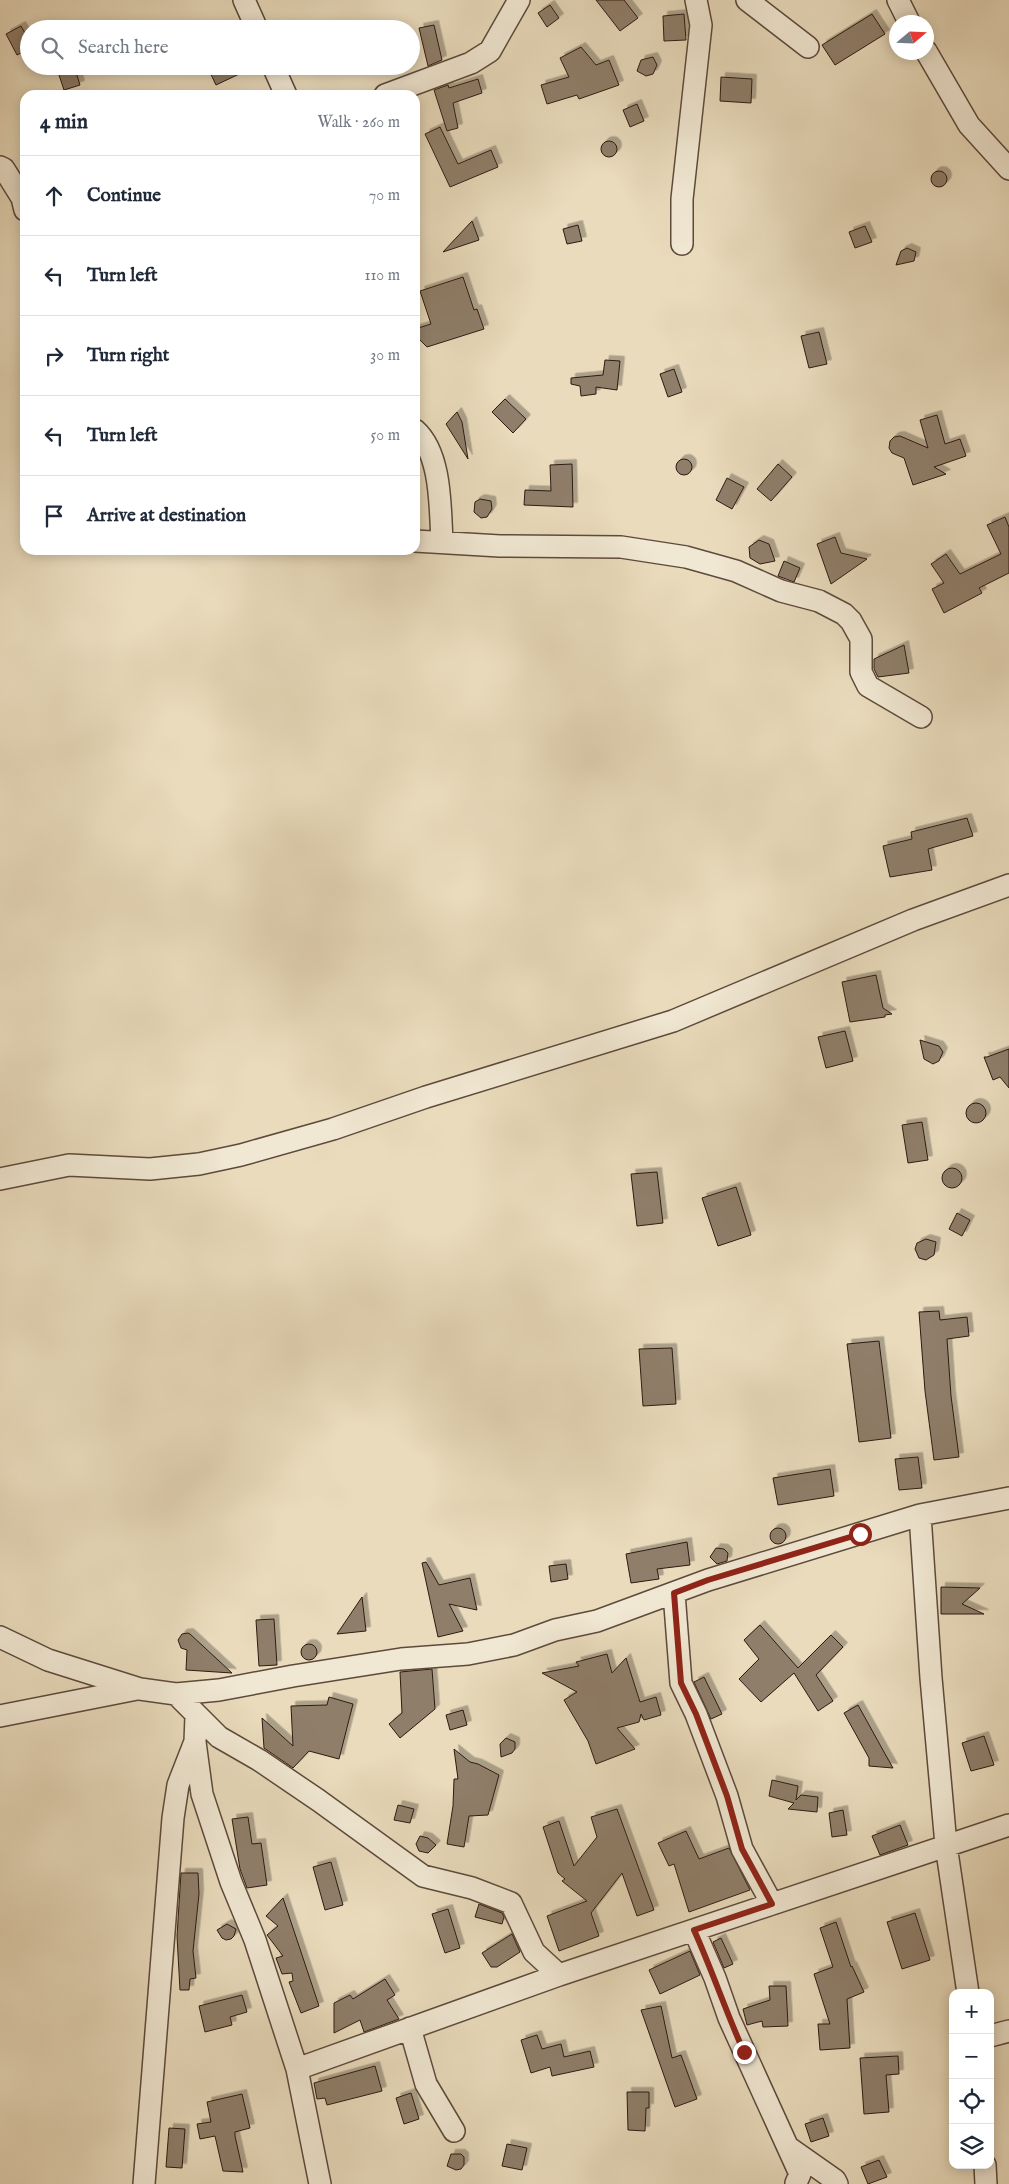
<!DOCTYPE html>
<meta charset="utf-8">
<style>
:root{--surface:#fff;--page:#f6f6f7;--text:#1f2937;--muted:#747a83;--line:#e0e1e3}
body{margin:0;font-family:"IM FELL English",serif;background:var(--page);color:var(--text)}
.controls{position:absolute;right:15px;bottom:15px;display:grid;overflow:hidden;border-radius:10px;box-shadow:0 2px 12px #0003}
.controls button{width:45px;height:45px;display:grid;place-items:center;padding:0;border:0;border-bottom:1px solid var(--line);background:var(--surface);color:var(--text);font:25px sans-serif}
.compass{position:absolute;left:889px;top:15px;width:45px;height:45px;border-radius:50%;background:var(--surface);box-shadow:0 2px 12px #0003;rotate:71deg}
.stop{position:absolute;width:15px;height:15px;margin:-11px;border:4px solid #8f2418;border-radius:50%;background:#fff}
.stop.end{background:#8f2418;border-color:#fff;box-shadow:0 1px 5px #0008}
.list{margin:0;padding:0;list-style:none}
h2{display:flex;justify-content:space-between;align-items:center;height:65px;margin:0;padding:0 20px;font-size:21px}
h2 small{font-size:16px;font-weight:400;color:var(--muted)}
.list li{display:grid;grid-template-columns:32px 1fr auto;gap:15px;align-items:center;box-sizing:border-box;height:80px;padding:0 20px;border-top:1px solid var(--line)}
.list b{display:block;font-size:19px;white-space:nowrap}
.list em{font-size:16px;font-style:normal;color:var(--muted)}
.icon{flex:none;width:28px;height:28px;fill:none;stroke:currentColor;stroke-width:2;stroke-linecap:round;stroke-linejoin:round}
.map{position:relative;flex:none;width:1009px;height:2184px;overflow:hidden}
.search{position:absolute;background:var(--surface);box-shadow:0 2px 12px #0003;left:20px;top:20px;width:400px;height:55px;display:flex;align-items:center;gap:12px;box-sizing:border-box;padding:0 18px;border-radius:28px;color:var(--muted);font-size:19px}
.panel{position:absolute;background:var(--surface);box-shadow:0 2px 12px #0003;left:20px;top:90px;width:400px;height:465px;border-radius:15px}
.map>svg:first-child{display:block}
</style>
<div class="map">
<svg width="1009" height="2184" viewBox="0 0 1009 2184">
<defs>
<filter id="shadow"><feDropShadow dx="4.5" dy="-4.5" stdDeviation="0" flood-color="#0004"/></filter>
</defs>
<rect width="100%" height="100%" fill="#e9dbbc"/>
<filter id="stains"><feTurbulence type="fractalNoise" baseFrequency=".004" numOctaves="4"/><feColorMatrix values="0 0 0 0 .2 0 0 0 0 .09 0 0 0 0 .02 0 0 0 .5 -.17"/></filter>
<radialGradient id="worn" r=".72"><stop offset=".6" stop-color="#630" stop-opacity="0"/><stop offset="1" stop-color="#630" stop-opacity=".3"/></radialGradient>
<path fill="#8f7e6a" stroke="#2e1a11" filter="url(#shadow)" d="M596,0h28l14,18 -18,13z
M550,5l9,13 -12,9 -9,-14z
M684,14l2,26 -22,1 -1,-25z
M872,14l13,20 -50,31 -13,-20z
M434,25l8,35 -14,6 -9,-38z
M21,26l8,14v9l-12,6 -11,-21z
M581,47l15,18 13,-5 10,25 -40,14 -2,-4 -30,9 -6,-19 28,-8 -9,-19z
M653,57l4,8 -4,9 -7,2 -9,-5 4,-11z
M56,66h18l6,19 -16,5z
M207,66h49l-40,19z
M721,77l31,2 -1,24 -31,-2z
M478,79l4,14 -29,10 5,25 -11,3 -13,-41 14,-5 1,3z
M637,104l7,17 -14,6 -7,-17z
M440,127l18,37 33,-14 7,17 -48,20 -25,-53z
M601 149a8 8 0 1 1 16 0a8 8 0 1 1-16 0Z
M931 179a8 8 0 1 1 16 0a8 8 0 1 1-16 0Z
M472,221l7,19 -36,12z
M578,225l4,16 -15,3 -4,-15z
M865,226l7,16 -17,6 -6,-16z
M907,248l9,4 -2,9 -18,4 5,-14z
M463,277l11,33 3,-1 7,20 -57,18 -12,-12v-6l16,-5 -11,-33z
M819,332l8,32 -18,4 -8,-32z
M605,360l15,1 -3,29 -21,-3v7l-15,2 -1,-10 -9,-2v-6l32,-3z
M674,369l8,23 -14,5 -8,-23z
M505,399l21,20 -13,14 -21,-21z
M457,412l5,10 6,37 -22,-35z
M937,415l8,29 15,-5 6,17 -32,11 12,7 -33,11 -9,-27 -12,-5 -3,-5 1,-7 4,-4 6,-1 28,12 -8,-28z
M676 467a8 8 0 1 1 16 0a8 8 0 1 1-16 0Z
M572,464l1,43 -49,-2 1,-15 26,1 -1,-26z
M778,464l14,13 -21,24 -14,-12z
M727,478l17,9 -12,22 -16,-9z
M480,499l11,2 1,8 -5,8 -6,1 -7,-6 1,-10z
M1005,517l4,10v46l-30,15 3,5 -38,20 -12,-24 12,-6 -13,-19 15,-10 14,20 41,-20 -14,-29z
M835,537l6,16 26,6 -36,25 -14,-40z
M759,540l10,4 6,17 -15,3 -10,-6 -1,-11z
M784,561l16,7 -6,14 -16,-6z
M904,645l5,28 -31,4 -4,-8v-10z
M967,818l6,18 -45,13 4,21 -42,7 -7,-31 29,-7 -1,-7z
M876,975l7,33 9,6 -7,1v2l-35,5 -8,-40z
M845,1031l8,30 -27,7 -8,-31z
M920,1040l19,6 4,6 -4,9 -6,3 -9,-5z
M1009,1049v39l-9,-11 -7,3 -9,-23h3z
M966 1113a10 10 0 1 1 20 0a10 10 0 1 1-20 0Z
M922,1122l6,38 -20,3 -6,-38z
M942 1178a10 10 0 1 1 20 0a10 10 0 1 1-20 0Z
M657,1172l6,51 -26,3 -6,-52z
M736,1187l15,48 -33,11 -16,-48z
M957,1213l13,7 -8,16 -13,-7z
M926,1239l10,3 -2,13 -8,5 -7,-2 -4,-9 2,-6z
M939,1311l1,9 27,-3 2,19 -22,3 4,57 8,61 -25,3 -9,-69 -6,-79z
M879,1341l12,97 -32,4 -12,-98z
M672,1348l4,56 -33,2 -4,-57z
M918,1457l4,31 -23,2 -4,-31z
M830,1469l4,27 -56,9 -5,-27z
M770 1536a8 8 0 1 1 16 0a8 8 0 1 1-16 0Z
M687,1542l3,23 -33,4 2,10 -28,4 -5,-29z
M716,1548l8,1 4,4 -1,8 -10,3 -7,-7z
M426,1562l13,23 31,-7 7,32 -28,-6 14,27 -25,6 -16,-74z
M566,1564l2,15 -17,3 -2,-16z
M941,1587l39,1 -18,16 22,10h-43z
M362,1597l4,34 -29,3z
M274,1619l3,46 -18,1 -3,-46z
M760,1625l38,43 33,-33 12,12 -27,28 17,26 -15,10 -24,-38 -33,29 -22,-23 20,-20 -15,-19z
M188,1633l2,1 42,39 -46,-3 1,-20 -6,-2 -3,-8 4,-6z
M301 1652a8 8 0 1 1 16 0a8 8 0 1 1-16 0Z
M607,1654l5,19 14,-15 14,44 16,-5 5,18 -17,5 -3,-6 -2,8 -22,6 18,21 -39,15 -8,-23 -24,-41 13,-8 -35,-19 37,-7 -3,-4z
M432,1669l3,40 -35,29 -11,-14 13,-11 -2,-41z
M704,1677l18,37 -11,5 -17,-37z
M329,1697l24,7 -14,55 -30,-8 -16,17 -29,-20 -2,-30 31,28 -2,-40 36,-1z
M858,1705l26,47 9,16 -24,-2v-8l-25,-45z
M463,1710l4,15 -17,5 -4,-15z
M984,1736l10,29 -23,6 -9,-28z
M506,1738l9,4v7l-3,4 -11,4 -1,-13z
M454,1749l16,13 8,2 21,11 -11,40 -19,1 -5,31 -17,-3 6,-38 1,-27h4z
M772,1780l26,6 -2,14 5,-5 17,2 -1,15 -29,-3 6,-6 -25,-7z
M398,1805l16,4 -4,14 -16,-3z
M617,1809l37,101 -17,6 -15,-43 -31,40 8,23 -40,15 -12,-35 40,-15 -25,-20 3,-2 -7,-6 -15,-46 16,-6 15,45 23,-29 -6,-20z
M843,1810l4,25 -15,2 -3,-24z
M248,1817l4,27 9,-1 6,42 -20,3 -7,-19 -8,-50z
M900,1825l8,20 -28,10 -8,-19z
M686,1831l13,28 30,-11 21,42 -61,22 -15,-48 -5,2 -11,-23z
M420,1836l8,2 8,7 -8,8 -9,-2 -3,-7z
M331,1862l12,43 -18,5 -12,-43z
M181,1873h17l1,21 -6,57 3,27 -6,1 -1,11h-9l-3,-54z
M283,1898l36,108 -18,7 -12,-31 4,-1 -1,-8 -10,1 -6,-16 7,-2 -16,-21 11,-9 -12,-10z
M479,1904l23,9 2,4 -2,7 -27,-7z
M448,1909l12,39 -15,5 -13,-39z
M915,1913l15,47 -28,9 -15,-47z
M836,1922l15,45 1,-1 12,26 -17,7 3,49 -30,2 -2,-26h12l-16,-50 19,-7 -13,-39z
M227,1924l9,5 -2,7 -3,3 -5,1 -4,-2 -5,-8z
M512,1934l8,18 -23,15h-6l-9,-14z
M721,1938l12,26 -9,4 -11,-26z
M690,1951l10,24 -40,19 -11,-24z
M385,1979l10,16 -8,5 12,19 -35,13 -4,-12 -26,13v-30l16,-8 3,4z
M769,1986h17l2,40 -25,1 -1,-6 -15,4 -4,-16 27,-9z
M242,1995l5,17 -17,5 2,8 -27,7 -6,-26z
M661,2006l11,52 9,-3 16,44 -22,8 -34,-97z
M537,2035l5,14 19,-5 3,13 26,-6 4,16 -42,9 -2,-9 -19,6 -10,-33z
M898,2056l1,18 -13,1 3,37 -25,2 -4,-56z
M375,2066l7,25 -55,14 -2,-7 -8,1 -3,-16z
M627,2092h22v16h-3l-1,23 -17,-1z
M411,2093l8,26 -15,5 -8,-26z
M242,2094l8,34 -15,4v4l8,36 -20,-1 -8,-35 -15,3 -3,-15 14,-2 -4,-20z
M823,2118l6,18 -18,6 -6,-18z
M169,2128l16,1 -3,39 -16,-1z
M507,2144l20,4 -5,22 -20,-4z
M451,2154h10l3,3v8l-3,4 -5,1 -9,-4z
M879,2160l8,17 -19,7 -7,-17z"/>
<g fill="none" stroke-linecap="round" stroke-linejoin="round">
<defs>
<path id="minor" d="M244,0l13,29
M747,0l61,47
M898,0l11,22
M926,51l43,74 40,44
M273,66l13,29
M385,95l86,-32 19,-12 29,-51
M0,167l4,2 18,29 3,12
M682,244v-45l19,-174 -5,-25
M415,430c27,24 25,79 27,112
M415,541l85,5 121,1 65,10 50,14 45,20 38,10 25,13 7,7 10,18v33l7,14 53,31
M0,1179l69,-14 81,4 49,-5 42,-9 92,-26 93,-32 247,-76 240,-101 96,-35
M920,1515l11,163 15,167 22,148
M674,1593l7,90 15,31 31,82 15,53 30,55
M0,1637l48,23 92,29 36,5 43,-4 74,-14 108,-17 67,-5 46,-9 41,-15 42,-9 111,-41 212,-65 89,-17
M176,1694l43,43 40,23 59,40 105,76 49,12 39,15 23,49 25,23
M0,1716l137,-27
M196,1716l-1,26 7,52 29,88 24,58 42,129 23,115
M694,1930l21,48 14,40 71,156 -4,9
M410,2028l16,56 28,47
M990,2036l19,-5
M297,2069l262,-94 450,-150
M788,2147l47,33 2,4
M985,2165l1,19
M144,2184l29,-366 5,-33 16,-41"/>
</defs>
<use href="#minor" stroke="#5d4a3c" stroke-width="24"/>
<use href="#minor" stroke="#f1e8d3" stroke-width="21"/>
</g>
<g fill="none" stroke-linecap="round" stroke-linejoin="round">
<path stroke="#8f2418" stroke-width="6" d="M744,2052c-18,-40 -32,-82 -50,-122l78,-26 -30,-55 -15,-53 -31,-82 -15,-31 -7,-90 34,-13 152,-46"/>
</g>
<rect width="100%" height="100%" filter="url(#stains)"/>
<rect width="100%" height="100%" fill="url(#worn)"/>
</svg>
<div class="controls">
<button>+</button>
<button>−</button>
<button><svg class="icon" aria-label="locate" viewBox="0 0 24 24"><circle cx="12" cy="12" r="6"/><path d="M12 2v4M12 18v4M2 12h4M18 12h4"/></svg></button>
<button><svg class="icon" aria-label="layers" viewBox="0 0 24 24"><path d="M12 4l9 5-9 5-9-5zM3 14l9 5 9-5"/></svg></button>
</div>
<svg class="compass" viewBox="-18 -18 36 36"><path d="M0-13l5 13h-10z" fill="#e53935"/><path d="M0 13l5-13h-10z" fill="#747a83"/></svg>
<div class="stop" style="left:860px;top:1534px"></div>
<div class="stop end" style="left:744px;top:2052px"></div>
<div class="search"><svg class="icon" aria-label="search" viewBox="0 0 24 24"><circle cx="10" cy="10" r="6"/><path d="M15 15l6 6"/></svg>Search here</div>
<section class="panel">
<h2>4 min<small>Walk · 260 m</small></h2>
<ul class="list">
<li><svg class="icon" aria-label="ahead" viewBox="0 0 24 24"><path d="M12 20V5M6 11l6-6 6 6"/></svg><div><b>Continue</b></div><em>70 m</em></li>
<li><svg class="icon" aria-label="left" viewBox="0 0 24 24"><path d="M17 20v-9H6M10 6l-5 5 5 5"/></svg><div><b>Turn left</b></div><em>110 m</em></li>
<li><svg class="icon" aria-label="right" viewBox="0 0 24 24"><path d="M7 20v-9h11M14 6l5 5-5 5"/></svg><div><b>Turn right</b></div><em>30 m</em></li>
<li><svg class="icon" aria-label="left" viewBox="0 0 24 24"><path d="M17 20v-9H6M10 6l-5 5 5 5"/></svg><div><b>Turn left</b></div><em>50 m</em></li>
<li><svg class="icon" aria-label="arrive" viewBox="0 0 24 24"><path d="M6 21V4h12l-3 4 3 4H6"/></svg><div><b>Arrive at destination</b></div></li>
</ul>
</section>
</div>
